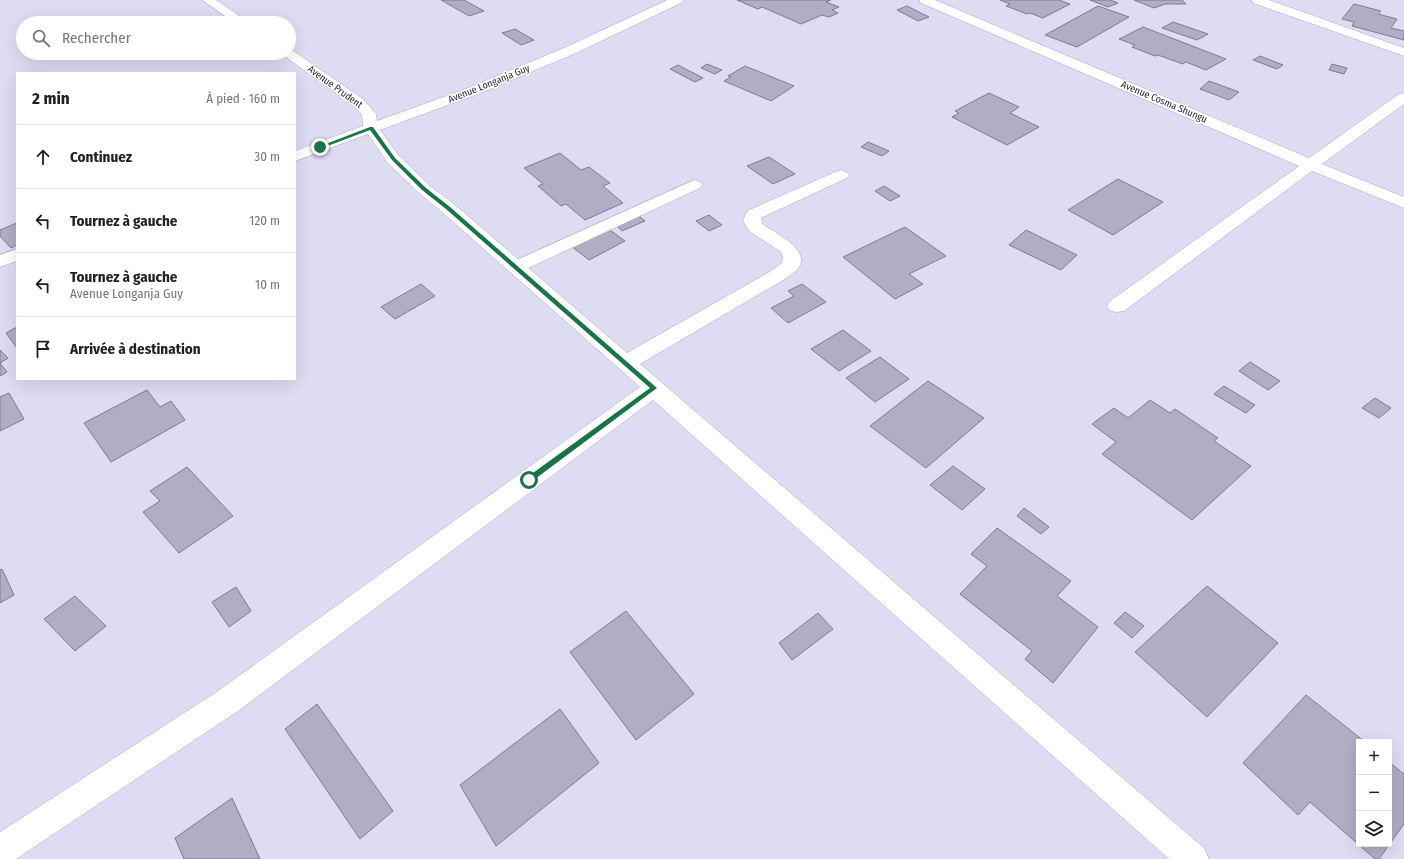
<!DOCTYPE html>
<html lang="fr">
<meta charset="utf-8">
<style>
:root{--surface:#fff;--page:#f6f6f6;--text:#202124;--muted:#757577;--line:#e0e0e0}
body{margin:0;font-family:"Fira Sans Condensed",sans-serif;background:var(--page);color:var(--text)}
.controls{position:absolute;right:12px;bottom:12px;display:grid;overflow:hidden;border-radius:0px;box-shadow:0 4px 16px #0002}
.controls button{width:36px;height:36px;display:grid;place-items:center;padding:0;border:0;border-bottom:1px solid var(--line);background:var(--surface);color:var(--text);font:20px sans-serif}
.stop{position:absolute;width:12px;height:12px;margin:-9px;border:3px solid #1a7449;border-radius:50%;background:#fff}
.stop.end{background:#1a7449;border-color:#fff;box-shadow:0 1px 4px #0008}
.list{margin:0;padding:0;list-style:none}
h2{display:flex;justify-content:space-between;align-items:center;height:52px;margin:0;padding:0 16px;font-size:17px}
h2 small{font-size:13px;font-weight:400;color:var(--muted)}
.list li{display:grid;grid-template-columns:26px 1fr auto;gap:12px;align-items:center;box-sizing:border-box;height:64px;padding:0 16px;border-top:1px solid var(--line)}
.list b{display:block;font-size:15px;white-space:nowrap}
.list p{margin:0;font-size:13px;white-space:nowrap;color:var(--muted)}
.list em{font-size:13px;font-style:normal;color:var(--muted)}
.icon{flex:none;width:22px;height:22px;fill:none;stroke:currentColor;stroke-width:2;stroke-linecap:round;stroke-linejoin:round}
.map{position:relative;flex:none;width:1404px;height:859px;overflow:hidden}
.search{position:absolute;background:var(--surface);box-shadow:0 4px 16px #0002;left:16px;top:16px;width:280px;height:44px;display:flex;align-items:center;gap:10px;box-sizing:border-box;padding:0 14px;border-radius:22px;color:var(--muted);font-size:15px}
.panel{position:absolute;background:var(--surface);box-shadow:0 4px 16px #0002;left:16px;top:72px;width:280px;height:308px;border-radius:0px}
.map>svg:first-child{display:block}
</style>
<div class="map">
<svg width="1404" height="859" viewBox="0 0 1404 859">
<rect width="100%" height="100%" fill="#dedcf3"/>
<path fill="#b0aec4" stroke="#7e7c91" d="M441,0h23l20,11 -15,5z
M737,0h94l-5,2 13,5 -7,3 6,3 -9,4 -7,-2 -21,9 -39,-17 -4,2z
M1000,0h59l11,4 -27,14 -13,-5 -3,1 -21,-8 4,-2z
M1090,0h20l8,3 -10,4z
M1134,0h48l4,4h-21l-11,4z
M1354,4l27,7 -3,3 19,5 -6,9 13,3v9l-52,-14 2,-4 -12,-3z
M907,6l22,11 -11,4 -21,-11z
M1098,6l31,11 -52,30 -32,-12z
M207,18l6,5h-23z
M1173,22l35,12 -11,6 -35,-12z
M1143,27l83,32 -20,11 -20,-8 -3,2 -25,-9 -3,1 -23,-9 3,-2 -16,-6z
M515,29l19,11 -13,5 -19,-12z
M1260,56l23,9 -6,4 -24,-9z
M707,64l15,6 -7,4 -14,-6z
M1332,64l15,4 -3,6 -15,-4z
M678,65l25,13 -8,4 -25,-13z
M745,66l49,20 -23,15 -47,-20 7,-4 -3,-1z
M1209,81l30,11 -10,8 -29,-11z
M989,93l30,14 -9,6 29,14 -32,18 -55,-28 7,-4 -4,-2z
M868,142l21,9 -7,5 -21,-9z
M560,153l21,17 8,-3 21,16 -7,3 20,17 -38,17 -19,-16 -5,2 -23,-20 5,-2 -19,-16z
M769,157l26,17 -22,10 -26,-18z
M1118,179l45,23 -50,33 -45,-25z
M884,186l16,10 -10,5 -15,-10z
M709,215l13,10 -13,6 -13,-10z
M639,216l6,5 -23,10 -6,-6z
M17,223v22l-6,3 -11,-12v-6z
M606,227l19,14 -36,19 -18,-14z
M905,227l41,29 -37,18 14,10 -28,15 -52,-42z
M1026,230l51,25 -16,15 -52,-25z
M421,284l14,12 -40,23 -14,-12z
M802,284l24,18 -38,21 -17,-15 23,-12 -6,-5z
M17,327v21l-11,-15z
M843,330l28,21 -32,20 -28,-22z
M0,350l8,8 -8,5z
M880,357l29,22 -34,23 -29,-24z
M1250,362l30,19 -12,9 -29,-19z
M0,363l7,9 -7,4z
M928,381l56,37 -58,50 -56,-42z
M1224,386l31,19 -9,8 -32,-19z
M147,390l13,17 11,-6 14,19 -74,42 -27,-39z
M9,393l15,26 -24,12v-34z
M1375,398l16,10 -12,10 -17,-10z
M1150,400l20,13 5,-4 43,29 -4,3 37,25 -59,54 -90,-66 14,-12 -24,-18 22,-16 14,10z
M953,466l32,23 -23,21 -32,-25z
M187,467l46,49 -54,37 -36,-41 17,-11 -10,-10z
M1024,508l25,19 -8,7 -24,-18z
M997,528l74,53 -14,15 41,31 -45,56 -28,-24 7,-8 -72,-57 27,-28 -16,-12z
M2,569l12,26 -14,8v-33z
M1207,586l71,57 -71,74 -72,-65z
M236,587l15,24 -22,16 -17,-25z
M75,596l31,30 -31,25 -31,-32z
M626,611l68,83 -58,46 -66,-88z
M1125,612l19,14 -12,12 -18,-15z
M818,613l15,16 -41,31 -13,-17z
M1306,695l59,47h-6v102h30v-82l15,12v50l-25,35h-4l-65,-57 -12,13 -55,-52z
M317,704l76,107 -33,28 -75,-110z
M560,709l39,54 -103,83 -36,-61z
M232,798l28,61h-76l-9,-21z"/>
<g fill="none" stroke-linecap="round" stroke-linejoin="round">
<defs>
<path id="lane" d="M694,180l6,2 2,3 -2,3 -178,83 -6,2 -6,-2 -3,-4 3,-4z"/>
<path id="street" d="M202,0h14l34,23h-15z
M667,0h16l-2,3 -107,51 -96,40 -98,36 19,26 31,30 24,18 173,149 144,-82 11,-8 1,-6 -2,-5 -32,-21 -6,-10 4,-10 88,-39 6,-2 6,2 2,3 -2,3 -86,40 1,6c12,8 48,25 37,43 -3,5 -10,9 -14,12l-145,85 564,484 5,11h-40l-516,-459 -415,311 -222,148h-16v-27l218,-141 422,-304 -198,-175 -24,-20 -31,-30 -19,-28 -73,27v-10l68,-25 -1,-11 -9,-10 -73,-52h9v-3h3l71,49 13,15 1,7 91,-33 96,-40z
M919,0h16l374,158 90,-64 5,-1v11l-82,60 82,33v11l-92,-37 -188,140 -7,1 -7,-1 -3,-5 3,-5 189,-135 -378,-163z
M1251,0h18l135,48v8l-151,-53z
M17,249v12l-17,6v-12z"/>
</defs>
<use href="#lane" stroke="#a7a5bb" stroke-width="1"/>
<use href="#street" stroke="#a7a5bb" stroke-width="1"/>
<use href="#lane" fill="#fff" fill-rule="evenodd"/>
<use href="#street" fill="#fff" fill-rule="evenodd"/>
</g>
<path fill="#1a7449" d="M370,127h3l22,31 31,30 24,19 207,181 -126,94h-5v-4l124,-90 -204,-179 -24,-19 -30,-30 -22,-30 -48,18 -4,-1z"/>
<g text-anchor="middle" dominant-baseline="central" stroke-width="3" stroke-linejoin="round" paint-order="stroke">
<g font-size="10" fill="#2a2931" stroke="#fff">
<text transform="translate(489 84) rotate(-22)">Avenue Longanja Guy</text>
<text transform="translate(335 87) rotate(36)">Avenue Prudent</text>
<text transform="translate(1164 102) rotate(23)">Avenue Cosma Shungu</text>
</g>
</g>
</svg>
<div class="controls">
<button>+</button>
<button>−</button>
<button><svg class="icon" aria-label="layers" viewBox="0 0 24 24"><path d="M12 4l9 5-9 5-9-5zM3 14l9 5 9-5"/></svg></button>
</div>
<div class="stop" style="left:529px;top:480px"></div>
<div class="stop end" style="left:320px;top:147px"></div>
<div class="search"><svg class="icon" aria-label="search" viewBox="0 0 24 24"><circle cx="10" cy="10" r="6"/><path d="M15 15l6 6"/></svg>Rechercher</div>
<section class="panel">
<h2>2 min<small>À pied · 160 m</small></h2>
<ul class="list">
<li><svg class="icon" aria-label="ahead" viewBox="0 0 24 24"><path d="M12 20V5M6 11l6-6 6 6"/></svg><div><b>Continuez</b></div><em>30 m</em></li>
<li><svg class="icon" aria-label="left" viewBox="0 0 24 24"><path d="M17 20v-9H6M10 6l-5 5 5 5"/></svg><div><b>Tournez à gauche</b></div><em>120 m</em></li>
<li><svg class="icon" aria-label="left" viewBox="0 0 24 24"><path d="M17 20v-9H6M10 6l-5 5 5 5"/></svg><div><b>Tournez à gauche</b><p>Avenue Longanja Guy</p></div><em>10 m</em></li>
<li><svg class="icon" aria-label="arrive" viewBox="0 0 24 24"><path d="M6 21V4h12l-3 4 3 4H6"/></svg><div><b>Arrivée à destination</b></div></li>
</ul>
</section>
</div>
